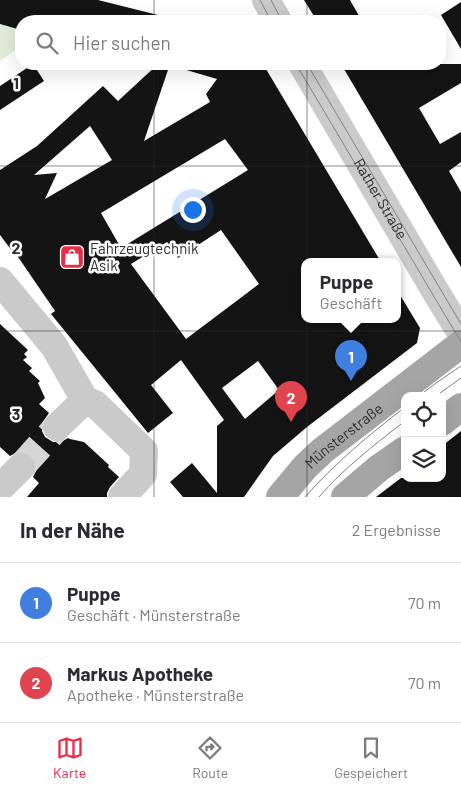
<!DOCTYPE html>
<html lang="de">
<meta charset="utf-8">
<style>
:root{--surface:#fff;--page:#f2f2f3;--text:#2b2b33;--muted:#7c7c81;--line:#e1e1e2;--accent:#e72d48}
body{margin:0;font-family:Barlow,sans-serif;background:var(--page);color:var(--text)}
.controls{position:absolute;right:15px;bottom:15px;display:grid;overflow:hidden;border-radius:10px;box-shadow:0 5px 20px #0002}
.controls button{width:45px;height:45px;display:grid;place-items:center;padding:0;border:0;border-bottom:1px solid var(--line);background:var(--surface);color:var(--text);font:25px sans-serif}
.you{position:absolute;left:192px;top:209px;width:18px;height:18px;margin:-12px;border:4px solid #fff;border-radius:50%;background:#1a73e8;box-shadow:0 0 0 8px #1a73e833}
.badge{display:grid;place-items:center;width:32px;height:32px;border-radius:50%;background:var(--accent);color:#fff;font-size:16px;font-weight:700}
.pin{position:absolute;translate:-50% -41px;filter:drop-shadow(0 1px 2px #0008)}
.pin::after{content:'';position:absolute;top:26px;width:18px;height:15px;background:inherit;clip-path:polygon(0 0,100% 0,50% 100%)}
.popup{position:absolute;left:301px;top:258px;width:100px;height:65px;box-sizing:border-box;display:grid;place-content:center;border-radius:10px;background:var(--surface);filter:drop-shadow(0 1px 4px #0005);font-size:16px;white-space:nowrap;color:var(--muted)}
.popup b{font-size:19px;color:var(--text)}
.popup::after{content:'';position:absolute;left:50%;top:100%;margin-left:-10px;border:10px solid transparent;border-top-color:var(--surface)}
.list{margin:0;padding:0;list-style:none}
h2{display:flex;justify-content:space-between;align-items:center;height:65px;margin:0;padding:0 20px;font-size:21px}
h2 small{font-size:16px;font-weight:400;color:var(--muted)}
.list li{display:grid;grid-template-columns:32px 1fr auto;gap:15px;align-items:center;box-sizing:border-box;height:80px;padding:0 20px;border-top:1px solid var(--line)}
.list b{display:block;font-size:19px;white-space:nowrap}
.list p{margin:0;font-size:16px;white-space:nowrap;color:var(--muted)}
.list em{font-size:16px;font-style:normal;color:var(--muted)}
.icon{flex:none;width:28px;height:28px;fill:none;stroke:currentColor;stroke-width:2;stroke-linecap:round;stroke-linejoin:round}
.map{position:relative;flex:none;width:461px;height:497px;overflow:hidden}
.search{position:absolute;background:var(--surface);box-shadow:0 5px 20px #0002;left:15px;right:15px;top:15px;height:55px;display:flex;align-items:center;gap:12px;box-sizing:border-box;padding:0 18px;border-radius:20px;color:var(--muted);font-size:19px}
.sheet{height:225px;background:var(--surface)}
nav{display:flex;justify-content:space-around;align-items:center;box-sizing:border-box;height:70px;border-top:1px solid var(--line);background:var(--surface);font-size:14px;color:var(--muted)}
nav a{display:grid;justify-items:center;gap:2px}
nav .on{color:var(--accent)}
.map>svg:first-child{display:block}
</style>
<div class="map">
<svg width="461" height="497" viewBox="0 0 461 497">
<rect width="100%" height="100%" fill="#fff"/>
<path fill="#e5ebda" d="M0,24l21,6v12l-1,5 -20,14z"/>
<path fill="#141414" fill-rule="evenodd" d="M0,0h98l60,15 -1,6h-136v9l-21,-6z
M304,0h46l12,21h-45z
M461,2v47l-20,-34z
M33,64l11,17 -44,29v-24z
M158,64h12l-26,77 66,-39 -4,-8 11,-15 -34,-10 1,-5h79l118,198h-76v58h92v-30l23,38 -3,15 -110,84 -34,29 -29,41h-61l-13,-15 22,-19 25,30v-67l7,-6 -43,-60 -30,25 22,28 -25,20 -97,-119 4,-3 -41,-60h-2l-12,-16v-65l37,-24 66,-60 15,15zM90,126l22,34 -67,39 12,-26 -23,2zM225,139l23,31 -127,78 -20,-35zM221,230l38,54 -73,55 -55,-75 36,-22 11,16zM258,361l21,29 -34,29 -23,-31z
M341,64h120v19l-42,25 21,36 21,-12v30l-12,9 12,21v75z
M0,324l28,26 -4,4 3,3 -4,3 9,8 -3,3 11,10 -2,2 7,15 -6,6 10,9 -7,10v8l3,6 8,5h8l7,-4 2,1 14,3 25,23 -1,2 11,10 -9,10 -3,6v4h-80l12,-14 -6,-6 3,-6v-9l-4,-6 -6,-4h-9l-7,4 -10,-9z
M461,431v66h-85l25,-19h41v-32z"/>
<g fill="none" stroke-linecap="round" stroke-linejoin="round">
<path stroke="#d5d5d5" stroke-width="28" stroke-dasharray="28 14" stroke-linecap="butt" d="M21,467l36,-40"/>
<g stroke="#cacaca" stroke-width="28">
<path d="M266,0l12,21"/>
<path id="s1" d="M302,64l135,230 24,39"/>
<path d="M0,281l54,65 31,54 10,4 49,47 -1,23 -21,23"/>
<path d="M57,427l28,-27"/>
<path d="M0,488l21,-21"/>
</g>
<g stroke="#a5a5a5" stroke-width="28">
<path d="M442,422l19,-15"/>
<path id="s2" d="M280,497l25,-30 17,-16 139,-107"/>
<path d="M345,497l34,-29 26,-18"/>
</g>
<path stroke="#828282" stroke-width="1" d="M260,0l11,21
M271,0l11,21
M296,64l165,278
M307,64l154,260
M419,396l17,-13 25,-17
M436,396l25,-18
M305,497c30,-34 64,-62 100,-90
M319,497c25,-29 55,-52 86,-76"/>
</g>
<path fill="none" stroke="#2d2d2d" stroke-width="1" stroke-opacity="0.55" d="M154,0v21M307,0v21M154,64v433M307,64v433M0,166h461M0,331h461"/>
<defs>
<symbol id="shop-square" viewBox="-11 -11 22 22"><rect x="-9" y="-9" width="18" height="18" rx="4" fill="#e72d48" stroke="#fff"/><path d="M-5-2.5h2.3a2.7 3.5 0 0 1 5.4 0H5L5.5 6h-11ZM-1.5-2.5h3a1.5 2.3 0 0 0-3 0Z" fill="#fff"/></symbol>
</defs>
<g fill-rule="evenodd">
<use href="#shop-square" x="58" y="243" width="28" height="28"/>
</g>
<g text-anchor="middle" dominant-baseline="central" stroke-width="5" stroke-linejoin="round" paint-order="stroke">
<g font-size="15" fill="#2d2d2d" stroke="#fff">
<text stroke="none"><textPath href="#s1" startOffset="156">Rather Straße</textPath></text>
<text stroke="none"><textPath href="#s2" startOffset="89">Münsterstraße</textPath></text>
</g>
<g font-size="15" fill="#2d2d2d" stroke="#fff" text-anchor="start">
<text x="90" y="248">Fahrzeugtechnik<tspan x="90" dy="17">Asik</tspan></text>
</g>
</g>
<g font-size="16" text-anchor="middle" font-weight="bold" fill="#2d2d2d" stroke="#fff" stroke-width="5" stroke-linejoin="round" paint-order="stroke">
<text x="16" y="89">1</text>
<text x="16" y="254">2</text>
<text x="16" y="420">3</text>
</g>
</svg>
<div class="controls">
<button><svg class="icon" aria-label="locate" viewBox="0 0 24 24"><circle cx="12" cy="12" r="6"/><path d="M12 2v4M12 18v4M2 12h4M18 12h4"/></svg></button>
<button><svg class="icon" aria-label="layers" viewBox="0 0 24 24"><path d="M12 4l9 5-9 5-9-5zM3 14l9 5 9-5"/></svg></button>
</div>
<div class="you"></div>
<div class="pin badge" style="left:351px;top:381px;background:#3f7fe0">1</div>
<div class="popup"><b>Puppe</b>Geschäft</div>
<div class="pin badge" style="left:291px;top:422px;background:#e0444e">2</div>
<div class="search"><svg class="icon" aria-label="search" viewBox="0 0 24 24"><circle cx="10" cy="10" r="6"/><path d="M15 15l6 6"/></svg>Hier suchen</div>
</div>
<section class="sheet">
<h2>In der Nähe<small>2 Ergebnisse</small></h2>
<ul class="list">
<li><span class="badge" style="background:#3f7fe0">1</span><div><b>Puppe</b><p>Geschäft · Münsterstraße</p></div><em>70 m</em></li>
<li><span class="badge" style="background:#e0444e">2</span><div><b>Markus Apotheke</b><p>Apotheke · Münsterstraße</p></div><em>70 m</em></li>
</ul>
</section>
<nav>
<a class="on"><svg class="icon" aria-label="map" viewBox="0 0 24 24"><path d="M3 6l6-2 6 2 6-2v14l-6 2-6-2-6 2zM9 4v14M15 6v14"/></svg>Karte</a>
<a><svg class="icon" aria-label="directions" viewBox="0 0 24 24"><path d="M12 3l9 9-9 9-9-9zM9 14v-3h6M13 9l2 2-2 2"/></svg>Route</a>
<a><svg class="icon" aria-label="saved" viewBox="0 0 24 24"><path d="M7 4h10v16l-5-4-5 4z"/></svg>Gespeichert</a>
</nav>
